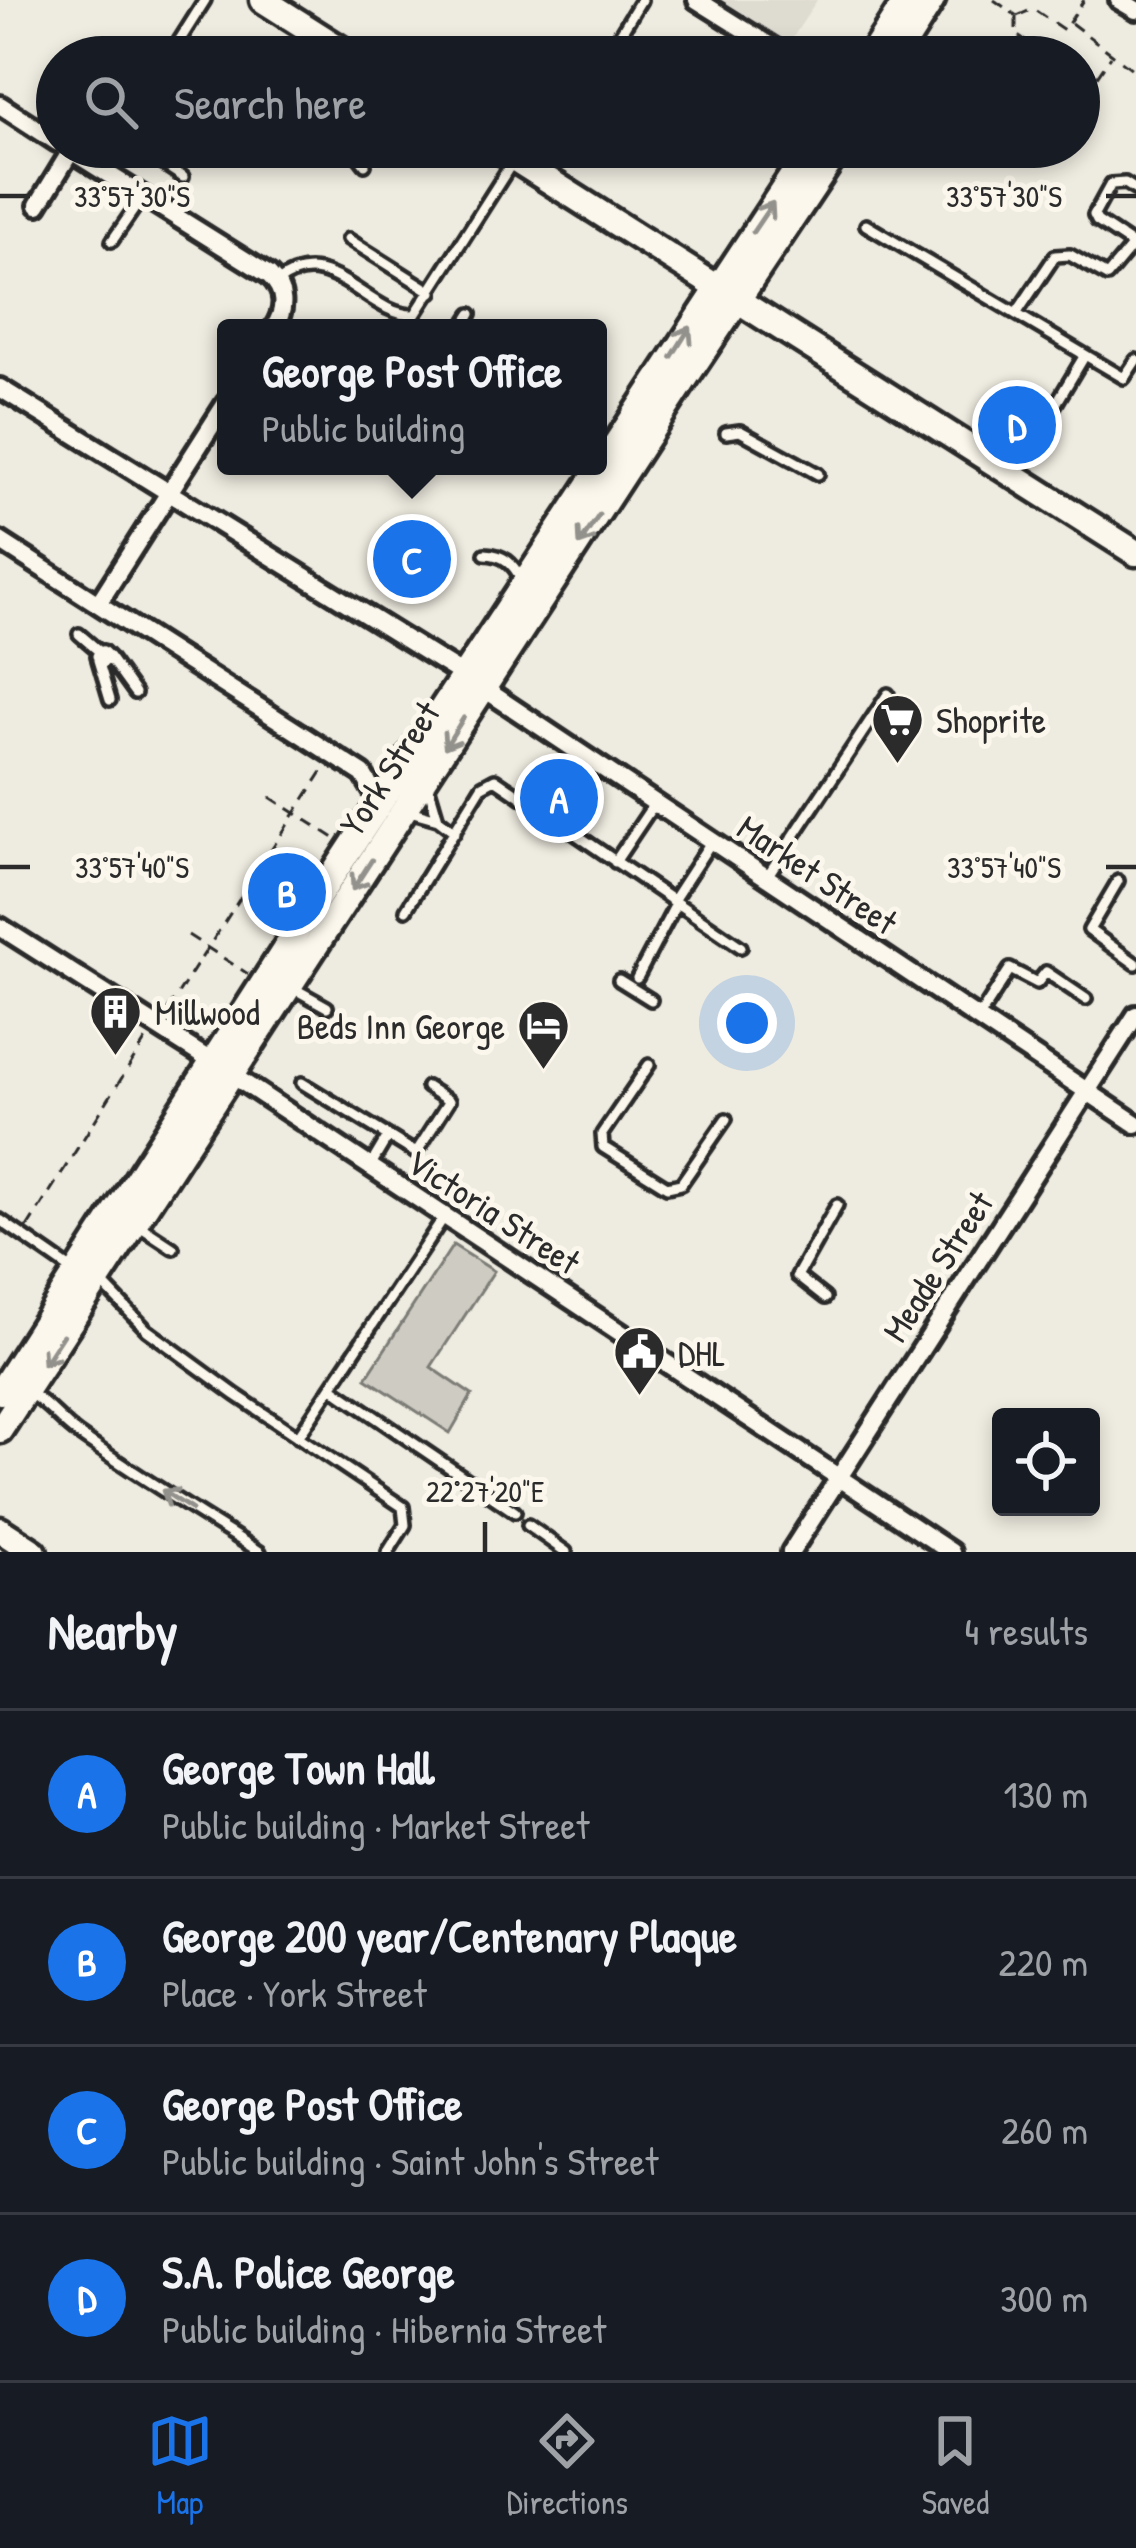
<!DOCTYPE html>
<meta charset="utf-8">
<style>
:root{--surface:#171b24;--page:#242831;--text:#f1f3f6;--muted:#9ea1a6;--line:#363941;--accent:#1a73e8}
body{margin:0;font-family:"Patrick Hand",sans-serif;background:var(--page);color:var(--text)}
.controls{position:absolute;right:36px;bottom:36px;display:grid;overflow:hidden;border-radius:12px;box-shadow:0 6px 18px #0003}
.controls button{width:108px;height:108px;display:grid;place-items:center;padding:0;border:0;border-bottom:3px solid var(--line);background:var(--surface);color:var(--text);font:60px sans-serif}
.you{position:absolute;left:747px;top:1023px;width:42px;height:42px;margin:-30px;border:9px solid #fff;border-radius:50%;background:#1a73e8;box-shadow:0 0 0 18px #1a73e833}
.badge{display:grid;place-items:center;width:78px;height:78px;border-radius:50%;background:var(--accent);color:#fff;font-size:39px;font-weight:700}
.pin{position:absolute;translate:-50% -50%;border:6px solid #fff;box-shadow:0 3px 12px #0006}
.popup{position:absolute;left:217px;top:319px;width:390px;height:156px;box-sizing:border-box;display:grid;place-content:center;border-radius:12px;background:var(--surface);filter:drop-shadow(0 3px 9px #0005);font-size:39px;white-space:nowrap;color:var(--muted)}
.popup b{font-size:45px;color:var(--text)}
.popup::after{content:'';position:absolute;left:50%;top:100%;margin-left:-24px;border:24px solid transparent;border-top-color:var(--surface)}
.list{margin:0;padding:0;list-style:none}
h2{display:flex;justify-content:space-between;align-items:center;height:156px;margin:0;padding:0 48px;font-size:51px}
h2 small{font-size:39px;font-weight:400;color:var(--muted)}
.list li{display:grid;grid-template-columns:78px 1fr auto;gap:36px;align-items:center;box-sizing:border-box;height:168px;padding:0 48px;border-top:3px solid var(--line)}
.list b{display:block;font-size:45px;white-space:nowrap}
.list p{margin:0;font-size:39px;white-space:nowrap;color:var(--muted)}
.list em{font-size:39px;font-style:normal;color:var(--muted)}
.icon{flex:none;width:66px;height:66px;fill:none;stroke:currentColor;stroke-width:2;stroke-linecap:round;stroke-linejoin:round}
.map{position:relative;flex:none;width:1136px;height:1552px;overflow:hidden}
.search{position:absolute;background:var(--surface);box-shadow:0 6px 18px #0003;left:36px;right:36px;top:36px;height:132px;display:flex;align-items:center;gap:30px;box-sizing:border-box;padding:0 42px;border-radius:66px;color:var(--muted);font-size:45px}
.sheet{height:828px;background:var(--surface)}
nav{display:flex;justify-content:space-around;align-items:center;box-sizing:border-box;height:168px;border-top:3px solid var(--line);background:var(--surface);font-size:33px;color:var(--muted)}
nav a{display:grid;justify-items:center;gap:6px}
nav .on{color:var(--accent)}
.map>svg:first-child{display:block}
</style>
<div class="map">
<svg width="1136" height="1552" viewBox="0 0 1136 1552">
<rect width="100%" height="100%" fill="#eeebe0"/>
<filter id="ink" filterUnits="userSpaceOnUse"><feTurbulence type="fractalNoise" baseFrequency=".00833" numOctaves="2"/><feDisplacementMap in="SourceGraphic" scale="24" xChannelSelector="R" yChannelSelector="G"/><feConvolveMatrix kernelMatrix="1 2 1 2 8 2 1 2 1" color-interpolation-filters="sRGB"/></filter>
<g filter="url(#ink)">
<path fill="#dedbd1" d="M704,0h113l-33,51z"/>
<path fill="#cecbc2" stroke="#7c7b76" stroke-width="3" d="M453,1245l41,26 -63,96 41,28 -22,38 -84,-55z"/>
<g fill="none" stroke-linecap="round" stroke-linejoin="round">
<defs>
<path id="lane" d="M169,57l36,-57
M606,57l35,-57
M138,147l45,30
M351,147l14,18
M910,147l5,3
M1136,190l-11,-7 -14,1 -17,31 3,6 39,26
M866,225l258,153 12,-18
M348,239l84,53
M112,241l31,-45
M277,283c52,-43 91,34 138,32l98,-154
M1016,314l39,-58 15,-1 37,21 26,-31
M462,328l9,-14
M726,433l14,-2 78,43
M1016,471l69,-116
M485,554c19,1 28,9 36,25
M79,634l21,18
M103,651l6,6 -6,6 -6,-7z
M109,657l26,36
M98,660l12,40
M427,782l11,37
M406,810l32,9 17,13
M615,862l39,-58
M766,878l122,-184
M1118,881l-29,49 47,34
M672,902l39,-60
M406,910l76,-124 13,-7 246,168
M637,978l39,-74
M619,980l32,20
M293,988l34,19
M977,1020l33,-51 27,14 9,-11 40,27
M649,1065l-47,69 1,13 64,40 14,-3 45,-65
M302,1083l114,70 33,-52 -22,-14
M369,1168l19,-32
M0,1220l75,52
M138,1225l35,23
M102,1283l45,47 89,65 167,112 2,18 -17,27
M825,1298l-28,-22 40,-71
M331,1387l184,125
M28,1392c19,11 32,29 50,42 59,42 121,79 182,118
M298,1437l146,-220
M528,1525l38,27"/>
<path id="street" d="M697,0l91,57
M1119,0l17,10
M0,105l57,37
M65,147l204,128c17,16 17,34 5,53
M38,205l33,-54
M0,388l465,288 671,448
M0,541l363,233 17,29
M98,604l128,-201
M0,927l214,136 737,489
M791,1552l345,-537"/>
<path id="secondary" d="M263,0l90,57
M870,57l37,-57
M896,57l36,-57
M496,147l640,406
M0,1392l330,-513 481,-732
M0,1430l687,-1054 153,-229
M0,1530l34,22"/>
</defs>
<use href="#lane" stroke="#2b2b2b" stroke-width="18"/>
<use href="#street" stroke="#2b2b2b" stroke-width="26"/>
<use href="#secondary" stroke="#2b2b2b" stroke-width="33"/>
<path stroke="#2b2b2b" stroke-width="3" stroke-dasharray="12 9" stroke-linecap="butt" d="M994,0l23,16
M1017,16l16,-7 31,21 20,-30
M1016,17v18l22,14 2,8
M1071,23l65,49
M1079,87l17,-9 15,-22
M270,797l64,41
M188,935l60,39
M167,1011l158,-244
M27,1228l120,-190"/>
<use href="#lane" stroke="#fbf7ec" stroke-width="9"/>
<use href="#street" stroke="#fbf7ec" stroke-width="16"/>
<use href="#secondary" stroke="#fbf7ec" stroke-width="24"/>
</g>
<defs><path id="oneway-shaft" d="M-6 0H5M1.5-3L5.5 0L1.5 3" fill="none" stroke-width="1.6" stroke-linecap="round" stroke-linejoin="round" transform="scale(3)"/></defs>
<g stroke="#93918c">
<use href="#oneway-shaft" transform="translate(763 217) rotate(-56)"/>
<use href="#oneway-shaft" transform="translate(681 342) rotate(-58)"/>
<use href="#oneway-shaft" transform="translate(589 530) rotate(124)"/>
<use href="#oneway-shaft" transform="translate(454 733) rotate(122)"/>
<use href="#oneway-shaft" transform="translate(362 875) rotate(123)"/>
<use href="#oneway-shaft" transform="translate(53 1350) rotate(123)"/>
<use href="#oneway-shaft" transform="translate(177 1500) rotate(-147)"/>
</g>
</g>
<path fill="none" stroke="#2b2b2b" stroke-width="4.5" d="M0,196h30M1106,196h30M0,867h30M1106,867h30M485,1522v30"/>
<defs>
<symbol id="supermarket-pin" viewBox="-11 -11 22 30"><path d="M0 17L-7.5 6A9.5 9.5 0 1 1 7.5 6Z" fill="#2b2b2b" stroke="#fbf7ec"/><path d="M-6-5.5h2.5l.6 2H6L4.5 2H-2.5L-4.4-4H-6ZM-1.5 3.2a1.3 1.3 0 1 0 .1 0ZM3 3.2a1.3 1.3 0 1 0 .1 0Z" fill="#fff"/></symbol>
<symbol id="building-pin" viewBox="-11 -11 22 30"><path d="M0 17L-7.5 6A9.5 9.5 0 1 1 7.5 6Z" fill="#2b2b2b" stroke="#fbf7ec"/><path d="M-4-6H4V6H1V3H-1V6H-4ZM-2.5-4.3h1.7v1.8h-1.7ZM.8-4.3h1.7v1.8H.8ZM-2.5-1h1.7V.8h-1.7ZM.8-1h1.7V.8H.8Z" fill="#fff"/></symbol>
<symbol id="hotel-pin" viewBox="-11 -11 22 30"><path d="M0 17L-7.5 6A9.5 9.5 0 1 1 7.5 6Z" fill="#2b2b2b" stroke="#fbf7ec"/><path d="M-6-4.5h1.5V1H6V5H4.5V3h-9V5H-6ZM-4 0a1.8 1.8 0 1 1 3.6 0ZM.5 0V-2.5h3Q6-2.5 6 0Z" fill="#fff"/></symbol>
<symbol id="civic-pin" viewBox="-11 -11 22 30"><path d="M0 17L-7.5 6A9.5 9.5 0 1 1 7.5 6Z" fill="#2b2b2b" stroke="#fbf7ec"/><path d="M-.6-6.5H3V-4.5H.6V-3L4-1V1h2V6H-6V1h2V-1L-.6-3ZM-1.2 2.5V6h2.4V2.5Z" fill="#fff"/></symbol>
</defs>
<g fill-rule="evenodd">
<use href="#supermarket-pin" x="868" y="690" width="59" height="81"/>
<use href="#building-pin" x="86" y="982" width="59" height="81"/>
<use href="#hotel-pin" x="514" y="996" width="59" height="81"/>
<use href="#civic-pin" x="610" y="1322" width="59" height="81"/>
</g>
<g text-anchor="middle" dominant-baseline="central" stroke-width="10" stroke-linejoin="round" paint-order="stroke">
<g font-size="36" fill="#2b2b2b" stroke="#fbf7ec" text-anchor="start">
<text x="936" y="719">Shoprite</text>
<text x="155" y="1011">Millwood</text>
<text x="505" y="1025" text-anchor="end">Beds Inn George</text>
<text x="678" y="1352">DHL</text>
</g>
<g font-size="36" fill="#2b2b2b" stroke="#fbf7ec">
<text transform="translate(389 768) rotate(-57)">York Street</text>
<text transform="translate(818 874) rotate(34)">Market Street</text>
<text transform="translate(494 1211) rotate(33)">Victoria Street</text>
<text transform="translate(937 1266) rotate(-57)">Meade Street</text>
</g>
</g>
<g font-size="30" text-anchor="middle" fill="#2b2b2b" stroke="#fbf7ec" stroke-width="10" stroke-linejoin="round" paint-order="stroke">
<text x="132" y="207">33°57'30"S</text>
<text x="1004" y="207">33°57'30"S</text>
<text x="132" y="878">33°57'40"S</text>
<text x="1004" y="878">33°57'40"S</text>
<text x="485" y="1502">22°27'20"E</text>
</g>
</svg>
<div class="controls">
<button><svg class="icon" aria-label="locate" viewBox="0 0 24 24"><circle cx="12" cy="12" r="6"/><path d="M12 2v4M12 18v4M2 12h4M18 12h4"/></svg></button>
</div>
<div class="you"></div>
<div class="pin badge" style="left:559px;top:798px">A</div>
<div class="pin badge" style="left:287px;top:892px">B</div>
<div class="pin badge" style="left:412px;top:559px">C</div>
<div class="popup"><b>George Post Office</b>Public building</div>
<div class="pin badge" style="left:1017px;top:425px">D</div>
<div class="search"><svg class="icon" aria-label="search" viewBox="0 0 24 24"><circle cx="10" cy="10" r="6"/><path d="M15 15l6 6"/></svg>Search here</div>
</div>
<section class="sheet">
<h2>Nearby<small>4 results</small></h2>
<ul class="list">
<li><span class="badge">A</span><div><b>George Town Hall</b><p>Public building · Market Street</p></div><em>130 m</em></li>
<li><span class="badge">B</span><div><b>George 200 year/Centenary Plaque</b><p>Place · York Street</p></div><em>220 m</em></li>
<li><span class="badge">C</span><div><b>George Post Office</b><p>Public building · Saint John's Street</p></div><em>260 m</em></li>
<li><span class="badge">D</span><div><b>S.A. Police George</b><p>Public building · Hibernia Street</p></div><em>300 m</em></li>
</ul>
</section>
<nav>
<a class="on"><svg class="icon" aria-label="map" viewBox="0 0 24 24"><path d="M3 6l6-2 6 2 6-2v14l-6 2-6-2-6 2zM9 4v14M15 6v14"/></svg>Map</a>
<a><svg class="icon" aria-label="directions" viewBox="0 0 24 24"><path d="M12 3l9 9-9 9-9-9zM9 14v-3h6M13 9l2 2-2 2"/></svg>Directions</a>
<a><svg class="icon" aria-label="saved" viewBox="0 0 24 24"><path d="M7 4h10v16l-5-4-5 4z"/></svg>Saved</a>
</nav>
